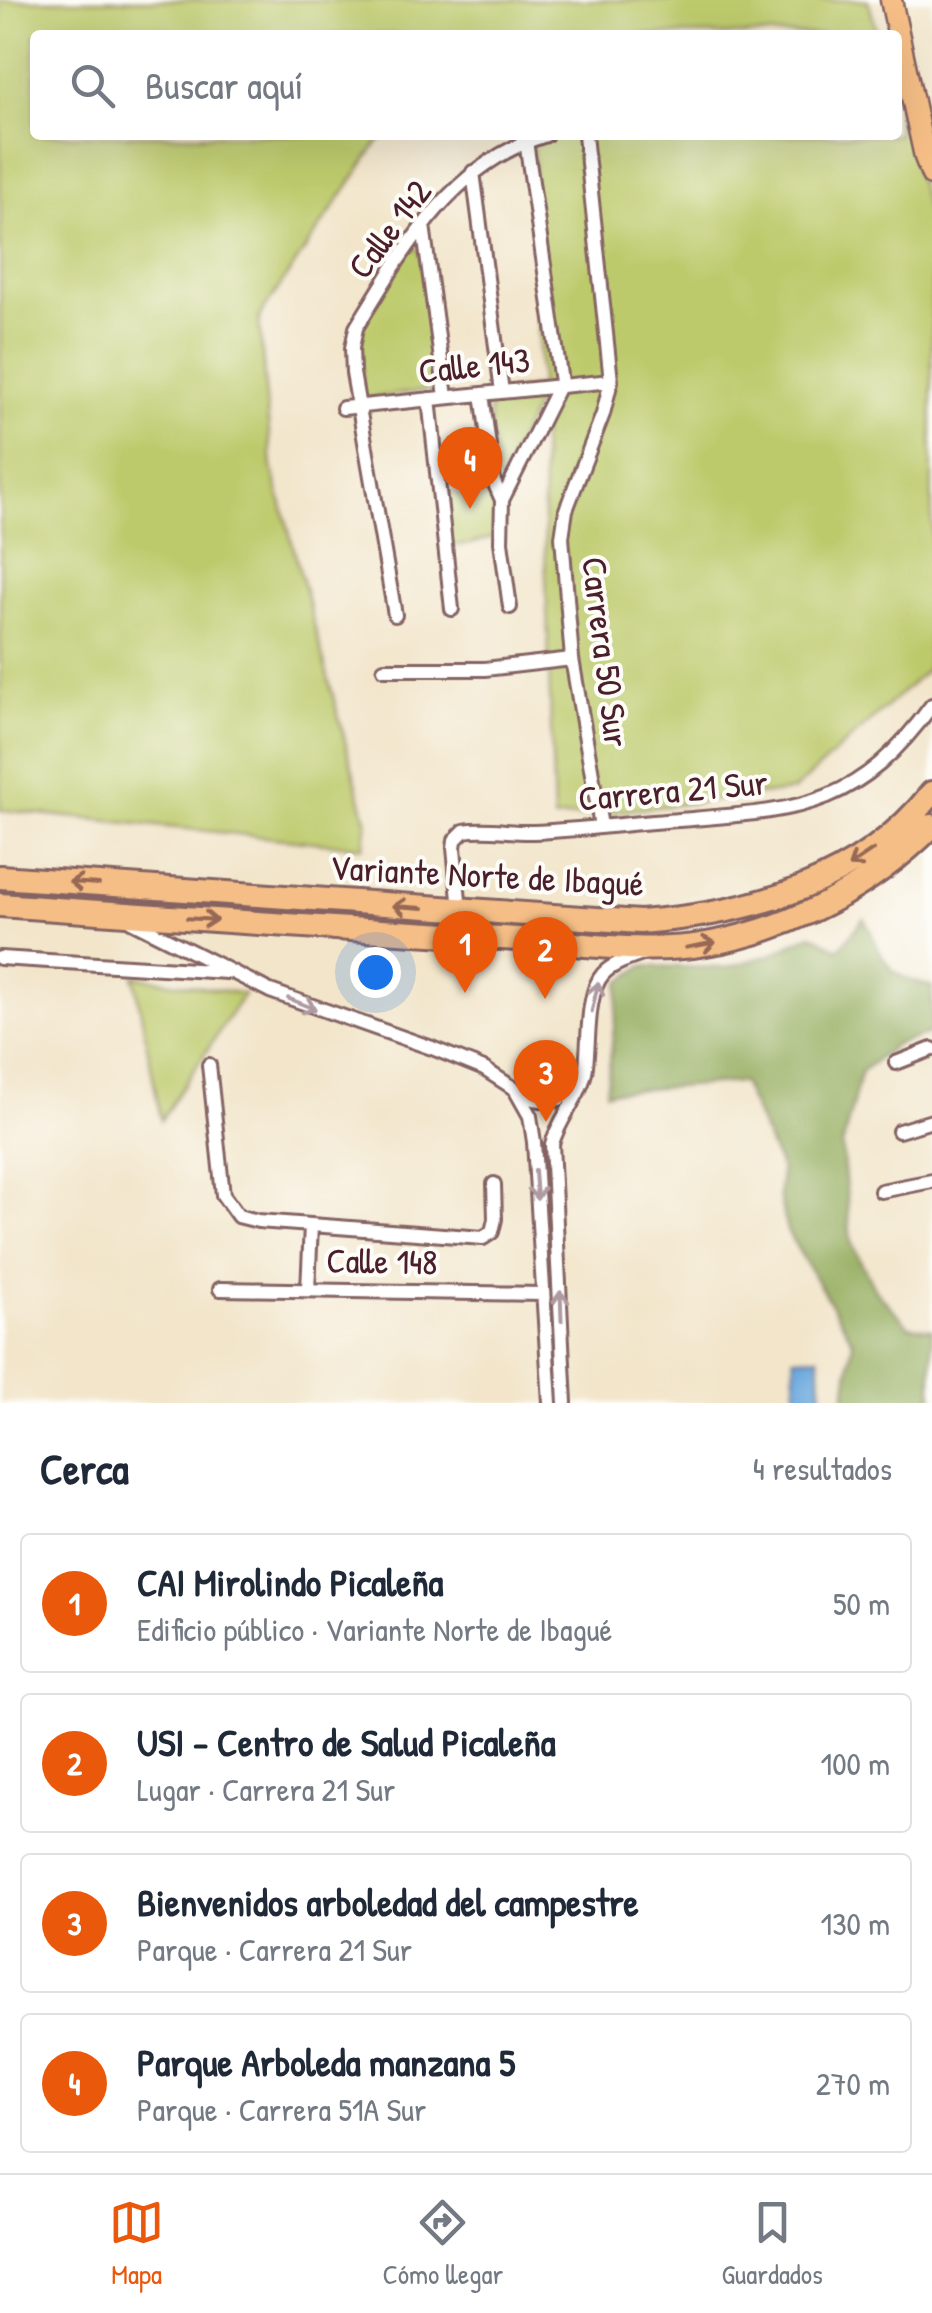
<!DOCTYPE html>
<html lang="es">
<meta charset="utf-8">
<style>
:root{--surface:#fff;--page:#f6f6f7;--text:#1f2937;--muted:#747a83;--line:#e0e1e3;--accent:#ea580c}
body{margin:0;font-family:"Patrick Hand",sans-serif;background:var(--page);color:var(--text)}
.you{position:absolute;left:375px;top:972px;width:35px;height:35px;margin:-25px;border:8px solid #fff;border-radius:50%;background:#1a73e8;box-shadow:0 0 0 15px #1a73e833}
.badge{display:grid;place-items:center;width:65px;height:65px;border-radius:50%;background:var(--accent);color:#fff;font-size:32px;font-weight:700}
.pin{position:absolute;translate:-50% -82px;filter:drop-shadow(0 2px 5px #0008)}
.pin::after{content:'';position:absolute;top:52px;width:35px;height:30px;background:inherit;clip-path:polygon(0 0,100% 0,50% 100%)}
.list{margin:0;padding:0;list-style:none}
h2{display:flex;justify-content:space-between;align-items:center;height:130px;margin:0;padding:0 40px;font-size:42px}
h2 small{font-size:32px;font-weight:400;color:var(--muted)}
.list li{display:grid;grid-template-columns:65px 1fr auto;gap:30px;align-items:center;box-sizing:border-box;height:140px;margin:0 20px 20px;padding:0 20px;border:2px solid var(--line);border-radius:10px}
.list b{display:block;font-size:38px;white-space:nowrap}
.list p{margin:0;font-size:32px;white-space:nowrap;color:var(--muted)}
.list em{font-size:32px;font-style:normal;color:var(--muted)}
.icon{flex:none;width:55px;height:55px;fill:none;stroke:currentColor;stroke-width:2;stroke-linecap:round;stroke-linejoin:round}
.map{position:relative;flex:none;width:932px;height:1403px;overflow:hidden}
.search{position:absolute;background:var(--surface);box-shadow:0 10px 40px #0002;left:30px;right:30px;top:30px;height:110px;display:flex;align-items:center;gap:25px;box-sizing:border-box;padding:0 35px;border-radius:10px;color:var(--muted);font-size:38px}
.sheet{height:770px;background:var(--surface)}
nav{display:flex;justify-content:space-around;align-items:center;box-sizing:border-box;height:140px;border-top:2px solid var(--line);background:var(--surface);font-size:28px;color:var(--muted)}
nav a{display:grid;justify-items:center;gap:5px}
nav .on{color:var(--accent)}
.map>svg:first-child{display:block}
</style>
<div class="map">
<svg width="932" height="1403" viewBox="0 0 932 1403">
<rect width="100%" height="100%" fill="#fdfcf7"/>
<filter id="ink" filterUnits="userSpaceOnUse"><feTurbulence type="fractalNoise" baseFrequency=".01" numOctaves="2"/><feDisplacementMap in="SourceGraphic" scale="20" xChannelSelector="R" yChannelSelector="G"/><feConvolveMatrix kernelMatrix="1 2 1 2 8 2 1 2 1" color-interpolation-filters="sRGB"/></filter>
<filter id="wash" filterUnits="userSpaceOnUse"><feTurbulence type="fractalNoise" baseFrequency=".0048" numOctaves="4" result="noise"/><feDisplacementMap in="SourceGraphic" scale="40" xChannelSelector="R" yChannelSelector="G"/><feGaussianBlur stdDeviation="2.25" result="paint"/><feColorMatrix in="noise" values="0 0 0 0 0 0 0 0 0 0 0 0 0 0 0 0 0 1.4 0 .05"/><feComposite in="paint" operator="in"/></filter>
<g filter="url(#wash)">
<rect width="100%" height="100%" fill="#f2e5ca"/>
<path fill="#bdca6c" stroke="#84744c" stroke-width="2.5" d="M0,0h868l10,35h-843v100h353l-10,7 -119,175 13,150 95,356 -4,24 -363,-37z
M897,103l35,127v380l-5,60 -134,121 -239,28 -14,-422 -43,87 -10,-90 53,-8 -7,-251h364z
M410,247l10,3 19,139 -78,10 1,-75z
M445,494l50,1 2,41 -26,8 -21,2z
M134,976l110,18 -83,126z"/>
<path fill="#96ae60" stroke="#706646" stroke-width="2.5" d="M864,918c21,41 19,59 68,68v47l-36,11 -35,28 -19,74 9,96 24,48 34,36 23,3v74h-88l9,-62 -66,-110 -8,-36 2,-25 -39,-88 -136,10 14,-110 23,-16 82,2 45,-13 42,-21 27,15z"/>
<path fill="#6ba8dd" stroke="#5a6484" stroke-width="2.5" d="M819,1356l3,43 -26,1 -2,-43z"/>
</g>
<g filter="url(#ink)">
<g fill="none" stroke-linecap="round" stroke-linejoin="round">
<defs>
<path id="street" d="M585,135l26,246 -8,33 -37,96 -4,27 10,122 29,167
M473,172l29,220
M423,225l23,172
M482,394l12,88 8,18 -1,42 9,65
M429,399l23,210
M343,408l268,-27
M502,500l59,-118 -35,-241
M395,615l-42,-242 -1,-25 4,-20c48,-79 96,-165 190,-193
M384,669h101l87,-10
M460,910l-6,-62 1,-8 9,-9c22,-4 47,2 69,1 49,-2 98,-9 146,-12 120,-10 177,-10 253,-115
M131,921l139,70 162,57 52,21 45,29 18,3 12,-2 24,-19
M0,958l227,14
M896,1063l36,-14
M209,1065l14,130 15,21 20,5 225,17 9,-6 3,-13 -1,-35
M517,1093l13,23 4,26 16,261
M899,1131l33,-10
M881,1191l51,-10
M220,1289l323,5
M308,1290l3,-65
M565,1403l-13,-259c7,-26 27,-45 33,-71 5,-26 0,-79 18,-99 10,-11 29,-16 42,-21"/>
<path id="primary" d="M891,0l34,157 7,18"/>
<path id="highway" d="M0,877l640,45c111,-8 221,-39 292,-129
M0,905c167,12 334,24 501,33 66,3 141,18 205,6 85,-14 165,-57 226,-118"/>
</defs>
<use href="#street" stroke="#856463" stroke-width="18"/>
<use href="#primary" stroke="#856463" stroke-width="25"/>
<use href="#highway" stroke="#856463" stroke-width="28"/>
<use href="#street" stroke="#fff" stroke-width="12"/>
<use href="#primary" stroke="#f5be86" stroke-width="20"/>
<use href="#highway" stroke="#f5be86" stroke-width="22"/>
</g>
<defs><path id="oneway-shaft" d="M-6 0H5M1.5-3L5.5 0L1.5 3" fill="none" stroke-width="1.6" stroke-linecap="round" stroke-linejoin="round" transform="scale(2.5)"/></defs>
<g stroke="#976754">
<use href="#oneway-shaft" transform="translate(861 858) rotate(146)"/>
<use href="#oneway-shaft" transform="translate(84 883) rotate(-176)"/>
<use href="#oneway-shaft" transform="translate(408 907) rotate(-176)"/>
<use href="#oneway-shaft" transform="translate(202 919) rotate(3)"/>
<use href="#oneway-shaft" transform="translate(701 945) rotate(-10)"/>
</g>
<g stroke="#ae9aa0">
<use href="#oneway-shaft" transform="translate(595 997) rotate(-77)"/>
<use href="#oneway-shaft" transform="translate(302 1004) rotate(22)"/>
<use href="#oneway-shaft" transform="translate(536 1185) rotate(86)"/>
<use href="#oneway-shaft" transform="translate(561 1306) rotate(-92)"/>
</g>
</g>
<g text-anchor="middle" dominant-baseline="central" stroke-width="8" stroke-linejoin="round" paint-order="stroke">
<g font-size="35" fill="#4a1f2b" stroke="#fdfcf7">
<text transform="translate(389 229) rotate(-53)">Calle 142</text>
<text transform="translate(474 365) rotate(-6)">Calle 143</text>
<text transform="translate(606 652) rotate(83)">Carrera 50 Sur</text>
<text transform="translate(673 790) rotate(-5)">Carrera 21 Sur</text>
<text transform="translate(487 875) rotate(3)">Variante Norte de Ibagué</text>
<text transform="translate(382 1261) rotate(1)">Calle 148</text>
</g>
</g>
</svg>
<div class="you"></div>
<div class="pin badge" style="left:465px;top:993px">1</div>
<div class="pin badge" style="left:545px;top:999px">2</div>
<div class="pin badge" style="left:546px;top:1122px">3</div>
<div class="pin badge" style="left:470px;top:509px">4</div>
<div class="search"><svg class="icon" aria-label="search" viewBox="0 0 24 24"><circle cx="10" cy="10" r="6"/><path d="M15 15l6 6"/></svg>Buscar aquí</div>
</div>
<section class="sheet">
<h2>Cerca<small>4 resultados</small></h2>
<ul class="list">
<li><span class="badge">1</span><div><b>CAI Mirolindo Picaleña</b><p>Edificio público · Variante Norte de Ibagué</p></div><em>50 m</em></li>
<li><span class="badge">2</span><div><b>USI - Centro de Salud Picaleña</b><p>Lugar · Carrera 21 Sur</p></div><em>100 m</em></li>
<li><span class="badge">3</span><div><b>Bienvenidos arboledad del campestre</b><p>Parque · Carrera 21 Sur</p></div><em>130 m</em></li>
<li><span class="badge">4</span><div><b>Parque Arboleda manzana 5</b><p>Parque · Carrera 51A Sur</p></div><em>270 m</em></li>
</ul>
</section>
<nav>
<a class="on"><svg class="icon" aria-label="map" viewBox="0 0 24 24"><path d="M3 6l6-2 6 2 6-2v14l-6 2-6-2-6 2zM9 4v14M15 6v14"/></svg>Mapa</a>
<a><svg class="icon" aria-label="directions" viewBox="0 0 24 24"><path d="M12 3l9 9-9 9-9-9zM9 14v-3h6M13 9l2 2-2 2"/></svg>Cómo llegar</a>
<a><svg class="icon" aria-label="saved" viewBox="0 0 24 24"><path d="M7 4h10v16l-5-4-5 4z"/></svg>Guardados</a>
</nav>
